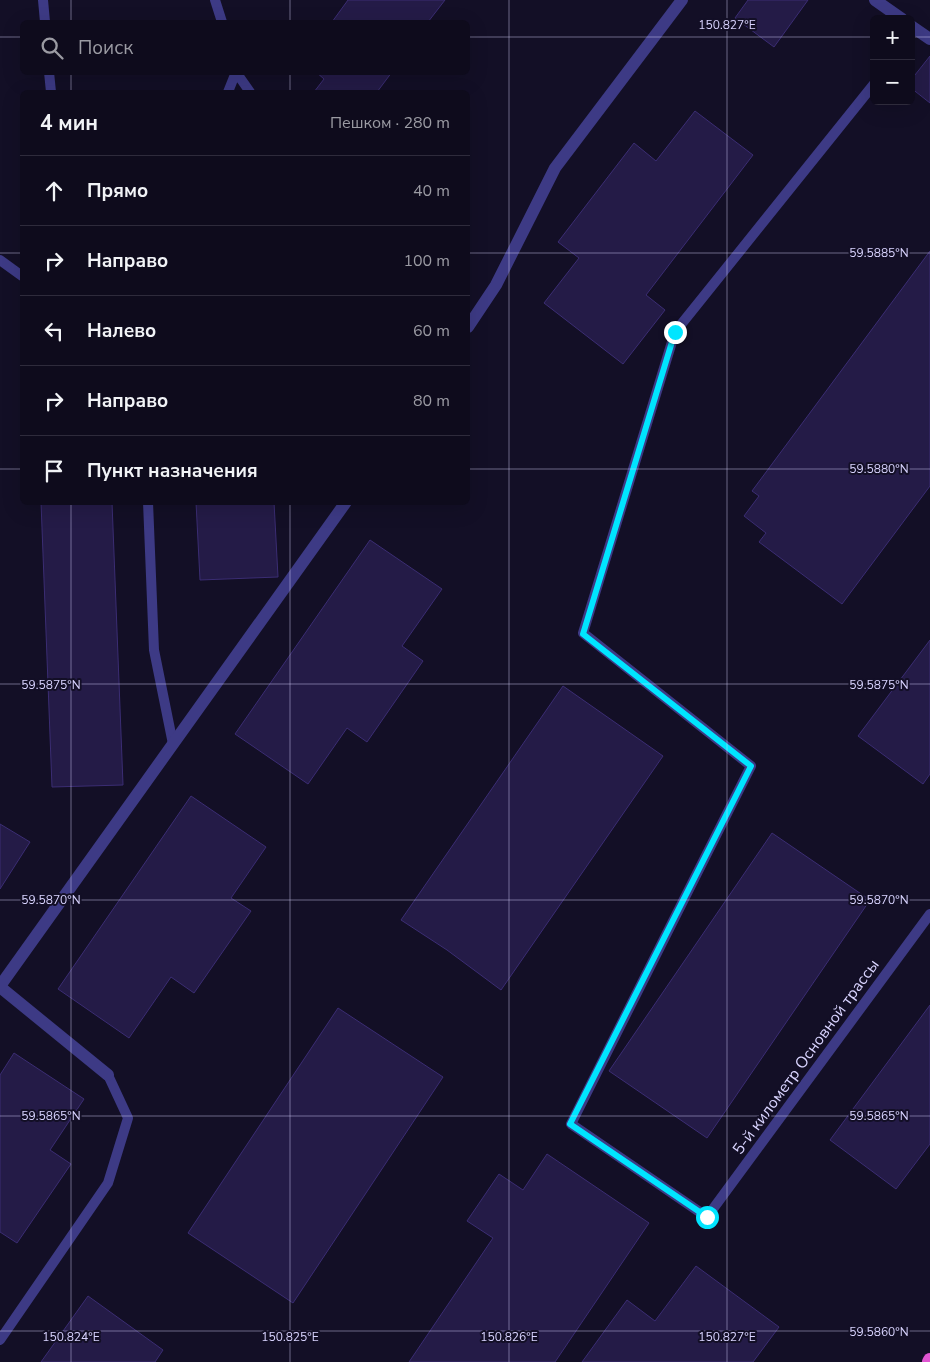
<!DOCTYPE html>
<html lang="ru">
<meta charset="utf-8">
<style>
:root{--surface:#0e0b1c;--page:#1c1929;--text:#f1f3f6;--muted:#9b9ba3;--line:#2e2b3b}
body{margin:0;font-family:"Nunito Sans",sans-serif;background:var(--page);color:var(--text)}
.controls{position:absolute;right:15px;top:15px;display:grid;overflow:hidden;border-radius:8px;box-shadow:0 5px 20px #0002}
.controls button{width:45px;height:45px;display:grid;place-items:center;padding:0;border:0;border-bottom:1px solid var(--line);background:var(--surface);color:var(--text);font:25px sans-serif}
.stop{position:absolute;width:15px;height:15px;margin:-11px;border:4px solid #00e5ff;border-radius:50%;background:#fff}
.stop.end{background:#00e5ff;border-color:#fff;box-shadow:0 1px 5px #0008}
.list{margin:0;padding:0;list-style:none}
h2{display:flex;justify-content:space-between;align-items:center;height:65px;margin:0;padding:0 20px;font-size:21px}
h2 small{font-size:16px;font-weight:400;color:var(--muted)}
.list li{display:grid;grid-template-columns:32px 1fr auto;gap:15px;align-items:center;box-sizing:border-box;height:70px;padding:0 20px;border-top:1px solid var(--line)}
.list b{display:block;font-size:19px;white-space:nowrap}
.list em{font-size:16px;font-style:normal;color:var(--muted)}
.icon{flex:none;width:28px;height:28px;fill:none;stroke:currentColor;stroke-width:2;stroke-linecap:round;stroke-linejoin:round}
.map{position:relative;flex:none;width:930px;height:1362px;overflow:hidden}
.search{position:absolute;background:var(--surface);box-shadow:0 5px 20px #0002;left:20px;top:20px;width:450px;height:55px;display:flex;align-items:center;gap:12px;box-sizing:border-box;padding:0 18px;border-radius:8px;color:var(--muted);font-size:19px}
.panel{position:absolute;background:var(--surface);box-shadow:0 5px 20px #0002;left:20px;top:90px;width:450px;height:415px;border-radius:8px}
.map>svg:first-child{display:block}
</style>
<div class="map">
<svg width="930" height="1362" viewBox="0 0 930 1362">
<rect width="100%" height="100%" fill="#130f26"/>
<path fill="#241b47" stroke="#3b2d73" d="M348,0h97l-17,22h-96z
M748,0h60l-34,47 -39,-29z
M930,56v47l-19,-15v-8z
M316,72h76l-15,20h-63l10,-13z
M695,111l58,44 -107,140 19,15 -42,54 -79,-61 35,-45 -21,-16 76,-99 22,18z
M930,251v235l-88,118 -83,-62 7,-9 -22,-17 15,-20 -7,-5z
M41,502h71l11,283 -71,2z
M196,502h78l4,75 -78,3z
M370,540l72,49 -40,57 21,15 -56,81 -20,-14 -39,56 -73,-50z
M930,640v134l-7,10 -65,-48z
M563,686l100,70 -162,234 -54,-40 -46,-30z
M191,796l75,51 -35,51 20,13 -57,82 -23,-16 -42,61 -71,-49z
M0,824l30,18 -30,47z
M772,833l98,67 -163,238 -98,-67z
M930,1005v139l-34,45 -66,-49z
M338,1008l105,69 -150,226 -105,-70z
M14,1053l70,46 -34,51 21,14 -54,79 -17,-11v-157z
M547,1154l102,69 -94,139h-146l84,-124 -26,-17 32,-47 24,16z
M696,1266l83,61 -26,35h-171l45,-62 28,21z
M88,1296l75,54 -8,12h-114z"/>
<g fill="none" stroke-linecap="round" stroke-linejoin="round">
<path stroke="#3d3a85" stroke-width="10" d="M43,0l2,22
M215,0l7,22
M49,72l2,20
M236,72l14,20
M874,84l-199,248 -92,301 168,133 -180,358 136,93 223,-303
M228,92l8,-20
M0,260l22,16
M148,502l6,148 19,94
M0,1340l108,-157 20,-65 -20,-43"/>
<path stroke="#3d3a85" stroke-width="12" d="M875,0l27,19
M911,26l19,13
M468,327l28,-42 59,-117 127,-168
M0,986l346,-484
M0,987l108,88"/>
<path stroke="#e055d1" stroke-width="14" d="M929,1362l1,-2"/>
</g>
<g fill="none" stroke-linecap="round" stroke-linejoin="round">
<path stroke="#00e5ff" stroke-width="6" d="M675,332l-92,302 168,132 -181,358 137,93"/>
</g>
<path fill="none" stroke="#d9d4ff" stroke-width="1" stroke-opacity="0.45" d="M71,0v22M290,0v22M509,0v1362M727,0v1362M0,37h22M468,37h406M911,37h19M71,72v20M290,72v20M0,253h22M468,253h462M0,469h22M468,469h462M71,502v860M290,502v860M0,684h930M0,900h930M0,1116h930M0,1331h930"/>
<g text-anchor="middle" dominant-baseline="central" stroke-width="4" stroke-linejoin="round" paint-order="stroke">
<g font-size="16" fill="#d9d4ff" stroke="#130f26">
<text transform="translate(806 1057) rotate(-54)">5-й километр Основной трассы</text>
</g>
</g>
<g font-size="12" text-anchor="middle" fill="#d9d4ff" stroke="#130f26" stroke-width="4" stroke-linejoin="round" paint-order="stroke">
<text x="727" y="29">150.827°E</text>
<text x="879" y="257">59.5885°N</text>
<text x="879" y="473">59.5880°N</text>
<text x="51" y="689">59.5875°N</text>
<text x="879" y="689">59.5875°N</text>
<text x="51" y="904">59.5870°N</text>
<text x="879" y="904">59.5870°N</text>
<text x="51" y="1120">59.5865°N</text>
<text x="879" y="1120">59.5865°N</text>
<text x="879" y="1336">59.5860°N</text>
<text x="71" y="1341">150.824°E</text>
<text x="290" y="1341">150.825°E</text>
<text x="509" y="1341">150.826°E</text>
<text x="727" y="1341">150.827°E</text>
</g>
</svg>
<div class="controls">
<button>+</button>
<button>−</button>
</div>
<div class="stop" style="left:707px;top:1217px"></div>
<div class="stop end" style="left:675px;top:332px"></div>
<div class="search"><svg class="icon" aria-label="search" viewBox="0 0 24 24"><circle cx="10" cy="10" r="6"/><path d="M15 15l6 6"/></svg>Поиск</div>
<section class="panel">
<h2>4 мин<small>Пешком · 280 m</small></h2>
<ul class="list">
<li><svg class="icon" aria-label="ahead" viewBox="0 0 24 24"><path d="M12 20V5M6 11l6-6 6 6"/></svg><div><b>Прямо</b></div><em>40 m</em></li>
<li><svg class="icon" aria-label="right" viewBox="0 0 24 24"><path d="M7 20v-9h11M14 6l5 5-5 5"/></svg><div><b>Направо</b></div><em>100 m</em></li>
<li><svg class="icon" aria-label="left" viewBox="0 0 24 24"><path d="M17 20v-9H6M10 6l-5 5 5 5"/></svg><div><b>Налево</b></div><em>60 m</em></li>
<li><svg class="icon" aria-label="right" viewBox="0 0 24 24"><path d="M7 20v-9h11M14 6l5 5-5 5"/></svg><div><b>Направо</b></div><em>80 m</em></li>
<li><svg class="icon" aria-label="arrive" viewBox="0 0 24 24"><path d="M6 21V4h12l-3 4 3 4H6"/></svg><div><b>Пункт назначения</b></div></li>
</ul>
</section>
</div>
